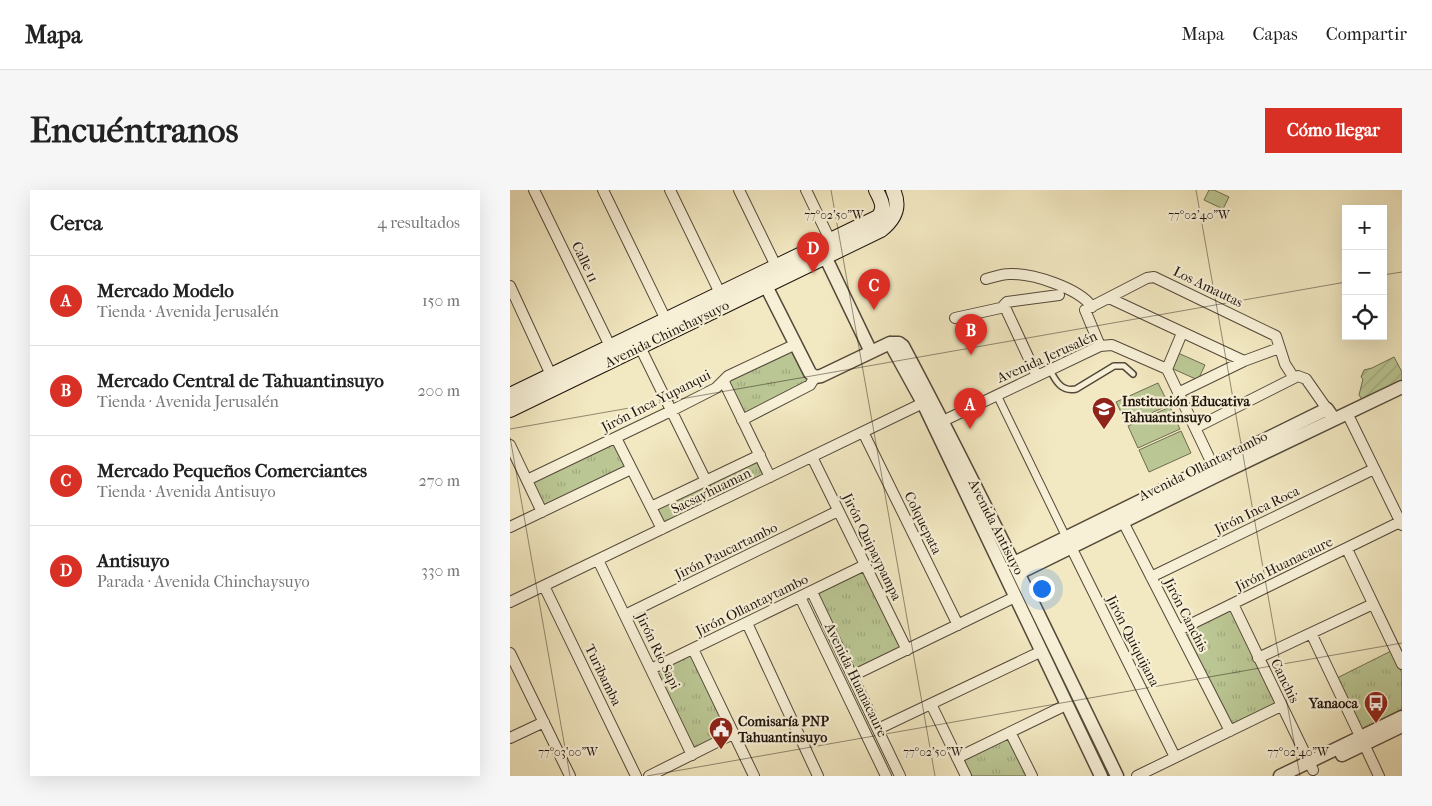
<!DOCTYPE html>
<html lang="es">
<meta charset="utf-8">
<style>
:root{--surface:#fff;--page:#f6f6f6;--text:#222;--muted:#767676;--line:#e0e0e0;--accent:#d93025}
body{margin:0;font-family:"IM FELL French Canon",serif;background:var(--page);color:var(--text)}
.controls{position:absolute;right:15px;top:15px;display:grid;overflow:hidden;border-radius:0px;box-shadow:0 5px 20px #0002}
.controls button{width:45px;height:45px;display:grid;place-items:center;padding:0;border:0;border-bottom:1px solid var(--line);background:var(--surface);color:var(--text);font:25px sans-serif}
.you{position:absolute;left:531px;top:398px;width:18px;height:18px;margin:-12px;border:4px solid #fff;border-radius:50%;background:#1a73e8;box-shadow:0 0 0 8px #1a73e833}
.badge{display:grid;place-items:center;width:32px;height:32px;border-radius:50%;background:var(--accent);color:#fff;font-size:16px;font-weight:700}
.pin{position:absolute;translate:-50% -41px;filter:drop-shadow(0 1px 2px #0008)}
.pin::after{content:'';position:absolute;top:26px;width:18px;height:15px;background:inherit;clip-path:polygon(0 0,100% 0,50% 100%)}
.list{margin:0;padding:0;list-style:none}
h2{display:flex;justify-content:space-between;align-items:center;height:65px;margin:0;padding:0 20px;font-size:21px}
h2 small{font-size:16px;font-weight:400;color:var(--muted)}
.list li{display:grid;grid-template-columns:32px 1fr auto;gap:15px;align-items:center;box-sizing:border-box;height:90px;padding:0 20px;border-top:1px solid var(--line)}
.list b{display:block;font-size:19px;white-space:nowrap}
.list p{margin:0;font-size:16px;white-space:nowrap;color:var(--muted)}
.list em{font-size:16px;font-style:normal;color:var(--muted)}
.icon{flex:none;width:28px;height:28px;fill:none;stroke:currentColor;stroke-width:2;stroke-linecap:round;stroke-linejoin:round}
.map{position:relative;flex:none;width:892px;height:586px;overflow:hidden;border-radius:0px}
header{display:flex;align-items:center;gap:30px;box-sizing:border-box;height:70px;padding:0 25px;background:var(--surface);border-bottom:1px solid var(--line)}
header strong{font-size:24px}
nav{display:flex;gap:28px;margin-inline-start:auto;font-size:18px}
.intro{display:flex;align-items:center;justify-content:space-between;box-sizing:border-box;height:120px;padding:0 30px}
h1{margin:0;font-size:35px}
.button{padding:12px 22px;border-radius:0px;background:var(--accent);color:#fff;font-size:18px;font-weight:700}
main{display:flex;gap:30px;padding:0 30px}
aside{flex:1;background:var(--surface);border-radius:0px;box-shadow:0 5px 20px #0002}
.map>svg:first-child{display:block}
</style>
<header>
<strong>Mapa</strong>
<nav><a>Mapa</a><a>Capas</a><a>Compartir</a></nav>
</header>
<div class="intro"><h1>Encuéntranos</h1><a class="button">Cómo llegar</a></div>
<main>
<aside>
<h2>Cerca<small>4 resultados</small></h2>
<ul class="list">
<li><span class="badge">A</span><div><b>Mercado Modelo</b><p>Tienda · Avenida Jerusalén</p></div><em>150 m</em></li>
<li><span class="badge">B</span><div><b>Mercado Central de Tahuantinsuyo</b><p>Tienda · Avenida Jerusalén</p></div><em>200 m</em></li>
<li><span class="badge">C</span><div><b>Mercado Pequeños Comerciantes</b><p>Tienda · Avenida Antisuyo</p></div><em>270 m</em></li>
<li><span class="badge">D</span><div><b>Antisuyo</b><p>Parada · Avenida Chinchaysuyo</p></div><em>330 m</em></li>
</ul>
</aside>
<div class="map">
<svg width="892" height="586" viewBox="0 0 892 586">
<defs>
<pattern id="park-tufts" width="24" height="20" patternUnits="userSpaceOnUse" patternTransform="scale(1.25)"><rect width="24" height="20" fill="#bac693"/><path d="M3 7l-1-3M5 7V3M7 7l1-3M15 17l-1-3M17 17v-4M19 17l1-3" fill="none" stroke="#a0a97e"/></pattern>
<pattern id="garden-furrows" width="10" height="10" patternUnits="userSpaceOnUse" patternTransform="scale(1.25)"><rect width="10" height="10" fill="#bac693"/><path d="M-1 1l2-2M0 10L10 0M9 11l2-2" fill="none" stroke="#a0a97e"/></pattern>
</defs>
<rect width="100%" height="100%" fill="#f2e8c1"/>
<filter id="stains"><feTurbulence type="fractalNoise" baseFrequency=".004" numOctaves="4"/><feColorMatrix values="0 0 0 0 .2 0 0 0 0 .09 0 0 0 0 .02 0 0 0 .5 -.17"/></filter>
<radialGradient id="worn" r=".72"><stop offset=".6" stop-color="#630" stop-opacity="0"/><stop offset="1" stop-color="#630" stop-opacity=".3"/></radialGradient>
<path fill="#bac693" stroke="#6d6d50" d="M699,0h5l15,7 -6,12 -19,-9z
M668,163l27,12 -7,15 -27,-12z
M648,193l11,22 -42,19 -11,-22z
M660,217l10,22 -42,19 -10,-22z
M671,241l10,22 -42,19 -10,-22z"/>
<path fill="url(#park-tufts)" stroke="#6d6d50" d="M284,158l17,34 -67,33 -17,-34z
M105,250l14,28 -85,40 -14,-28z
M248,268l9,18 -50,24 -8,-17z
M195,295l8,16 -49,24 -9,-17z
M353,380l39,78 -48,23 -38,-78z
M722,417l47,98 -49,23 -49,-97z
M881,461l11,22v36l-40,20 -25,-51z
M183,463l37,80 -37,18 -39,-80z
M499,546l20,40h-57l-9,-18z"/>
<path fill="url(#garden-furrows)" stroke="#6d6d50" d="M884,167l8,15v10l-39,19 -4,-6 4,-16 -2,-2 3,-7 8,-2z"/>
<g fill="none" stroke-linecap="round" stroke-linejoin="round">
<defs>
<path id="service" d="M540,180c6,12 12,22 26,19l38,-23h10l9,8"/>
<path id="pedestrian" d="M487,205l69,142"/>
<path id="minor" d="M24,0l76,156
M93,0l65,134
M160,0l50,103
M229,0l37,76
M296,0l24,50
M476,89c8,-2 16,-5 23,-5 23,-1 70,14 83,33
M0,96l41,89
M599,108l135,63
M445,128l50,-11
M590,156l-15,-36 62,-32 7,-1 122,59 9,28 9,14
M130,157l66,134
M657,179l15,-36
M527,186l-33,-71 3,-3 52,-7
M214,192l46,95
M668,203l66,-32 35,-13
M837,223l55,112
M232,230l68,-35 5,-8
M433,231l157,-75 12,-1 55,24 49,103
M685,238l103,-52 8,3 21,30
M353,242l95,193
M106,248l46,91
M0,255l32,67
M302,267l95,193
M17,290l144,-69 45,-23 12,-12 68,-32
M141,317l109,-52
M610,326l110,215
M0,337l121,-58
M558,351l107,216
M837,359l55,115
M88,370l94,195
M641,387l223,-108
M34,396l92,190
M302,402l88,184
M290,407l86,179
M0,412l413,-199
M723,414l80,166
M115,425l213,-104
M237,433l71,153
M669,440l223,-109
M801,443l49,103
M183,459l61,127
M0,463l60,123
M748,468l115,-54
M141,479l214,-104
M342,486l163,-79
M421,514l35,72
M368,539l164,-78
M500,542l22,44
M0,548l34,-16
M854,554l15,32
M447,568l109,-53
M139,586l84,-42
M627,586l144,-70"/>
<path id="tertiary" d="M311,58l50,104
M256,96l44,87 5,4 6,-1 69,-33h9l4,3c75,141 144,286 214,430
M380,153l33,60 178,373
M504,373l313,-154 7,10
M509,383l199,-98 184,-88
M832,565l60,-29
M770,586l122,-59"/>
<path id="secondary" d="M0,205l368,-178c8,-9 3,-17 -2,-27
M0,220l371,-180c14,-11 20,-23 12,-40"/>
</defs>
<use href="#service" stroke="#54493a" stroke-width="8"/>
<use href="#pedestrian" stroke="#54493a" stroke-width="9"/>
<use href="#minor" stroke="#54493a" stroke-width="12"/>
<use href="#tertiary" stroke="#54493a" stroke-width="15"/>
<use href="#secondary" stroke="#20140d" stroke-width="16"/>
<use href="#service" stroke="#f7f0d7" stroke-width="5"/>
<use href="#pedestrian" stroke="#f7f0d7" stroke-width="7"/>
<use href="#minor" stroke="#f7f0d7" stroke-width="10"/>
<use href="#tertiary" stroke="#f7f0d7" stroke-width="12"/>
<use href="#secondary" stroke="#f7f0d7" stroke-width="14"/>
</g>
<path fill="none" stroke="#20140d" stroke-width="1" stroke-opacity="0.45" d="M321,0l104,586M686,0l104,586M873,85l19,-3M0,239l836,-147M0,247l60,339M137,586l755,-133"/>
<defs>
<symbol id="school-pin" viewBox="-11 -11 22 30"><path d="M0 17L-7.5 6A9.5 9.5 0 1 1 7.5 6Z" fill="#8f2418" stroke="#f7f0d7"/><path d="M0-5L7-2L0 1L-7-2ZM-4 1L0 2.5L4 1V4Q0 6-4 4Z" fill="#fff"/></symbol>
<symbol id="bus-pin" viewBox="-11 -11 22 30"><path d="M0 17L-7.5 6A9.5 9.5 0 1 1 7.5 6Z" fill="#8f2418" stroke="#f7f0d7"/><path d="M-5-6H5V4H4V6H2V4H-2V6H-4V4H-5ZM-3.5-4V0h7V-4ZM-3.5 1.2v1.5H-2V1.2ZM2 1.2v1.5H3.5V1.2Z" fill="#fff"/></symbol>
<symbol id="civic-pin" viewBox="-11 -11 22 30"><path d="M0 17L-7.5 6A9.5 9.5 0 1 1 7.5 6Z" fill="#8f2418" stroke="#f7f0d7"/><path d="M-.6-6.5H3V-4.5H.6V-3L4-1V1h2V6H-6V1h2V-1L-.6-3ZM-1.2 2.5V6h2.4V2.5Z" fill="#fff"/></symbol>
</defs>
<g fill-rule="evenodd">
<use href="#school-pin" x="580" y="205" width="28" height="38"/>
<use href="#bus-pin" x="852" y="499" width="28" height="38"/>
<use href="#civic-pin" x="197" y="525" width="28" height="38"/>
</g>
<g text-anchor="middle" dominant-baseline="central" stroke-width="4.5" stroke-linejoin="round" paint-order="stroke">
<g font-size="14" fill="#20140d" stroke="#f7f0d7">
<text transform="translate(75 72) rotate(64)">Calle 11</text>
<text transform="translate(698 97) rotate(26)">Los Amautas</text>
<text transform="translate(157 144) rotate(-26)">Avenida Chinchaysuyo</text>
<text transform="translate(537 167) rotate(-24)">Avenida Jerusalén</text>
<text transform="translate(146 211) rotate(-27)">Jirón Inca Yupanqui</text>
<text transform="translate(693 276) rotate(-26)">Avenida Ollantaytambo</text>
<text transform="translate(201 301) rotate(-26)">Sacsayhuaman</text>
<text transform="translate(747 320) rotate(-26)">Jirón Inca Roca</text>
<text transform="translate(413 333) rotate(64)">Colquepata</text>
<text transform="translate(486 337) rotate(63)">Avenida Antisuyo</text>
<text transform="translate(362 357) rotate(64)">Jirón Quipaypampa</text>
<text transform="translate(216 361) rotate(-26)">Jirón Paucartambo</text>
<text transform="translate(774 374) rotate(-26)">Jirón Huanacaure</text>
<text transform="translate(242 415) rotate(-26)">Jirón Ollantaytambo</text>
<text transform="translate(676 425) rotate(63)">Jirón Canchis</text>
<text transform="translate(623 451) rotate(63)">Jirón Quiquijana</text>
<text transform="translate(148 461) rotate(64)">Jirón Rio Sapi</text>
<text transform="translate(93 485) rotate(64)">Turibamba</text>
<text transform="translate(346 490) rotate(64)">Avenida Huanacaure</text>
<text transform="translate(775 491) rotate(64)">Canchis</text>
</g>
<g font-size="14" font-weight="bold" fill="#20140d" stroke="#f7f0d7" text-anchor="start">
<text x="612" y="211">Institución Educativa<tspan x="612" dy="16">Tahuantinsuyo</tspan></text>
<text x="848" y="513" text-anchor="end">Yanaoca</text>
<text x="228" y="531">Comisaría PNP<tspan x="228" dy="16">Tahuantinsuyo</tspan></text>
</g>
</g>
<g font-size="12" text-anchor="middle" fill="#20140d" stroke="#f7f0d7" stroke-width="4.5" stroke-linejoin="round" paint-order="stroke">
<text x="324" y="29">77°02'50"W</text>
<text x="689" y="29">77°02'40"W</text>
<text x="58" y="566">77°03'00"W</text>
<text x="423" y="566">77°02'50"W</text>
<text x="788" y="566">77°02'40"W</text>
</g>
<rect width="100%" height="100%" filter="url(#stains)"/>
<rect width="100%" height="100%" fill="url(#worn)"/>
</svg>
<div class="controls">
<button>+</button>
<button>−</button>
<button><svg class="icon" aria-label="locate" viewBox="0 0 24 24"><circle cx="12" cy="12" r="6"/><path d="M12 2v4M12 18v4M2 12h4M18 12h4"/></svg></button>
</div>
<div class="you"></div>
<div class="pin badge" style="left:460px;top:239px">A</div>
<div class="pin badge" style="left:461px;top:165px">B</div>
<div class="pin badge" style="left:364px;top:120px">C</div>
<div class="pin badge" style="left:303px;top:83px">D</div>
</div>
</main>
